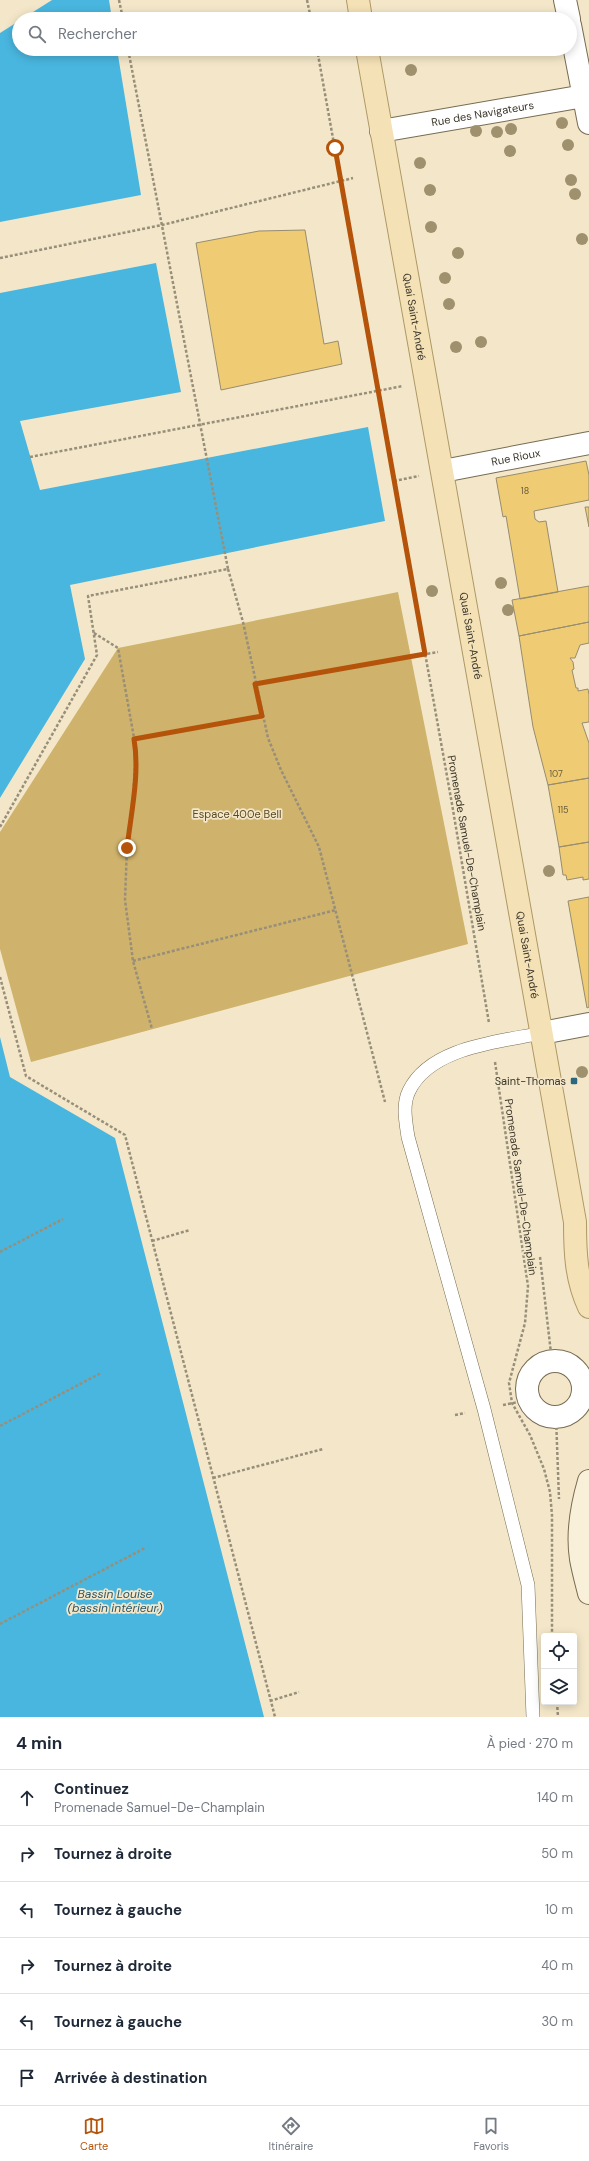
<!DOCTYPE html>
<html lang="fr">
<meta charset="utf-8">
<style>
:root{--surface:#fff;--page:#f2f2f3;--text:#1f2937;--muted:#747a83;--line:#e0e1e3;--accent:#b45309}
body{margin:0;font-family:"DM Sans",sans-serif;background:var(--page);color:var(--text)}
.controls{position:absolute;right:12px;bottom:12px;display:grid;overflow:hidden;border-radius:4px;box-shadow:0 2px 10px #0003}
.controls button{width:36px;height:36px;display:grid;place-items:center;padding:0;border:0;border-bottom:1px solid var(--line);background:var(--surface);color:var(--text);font:20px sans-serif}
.stop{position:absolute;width:12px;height:12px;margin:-9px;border:3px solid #b45309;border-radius:50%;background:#fff}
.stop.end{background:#b45309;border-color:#fff;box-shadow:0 1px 4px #0008}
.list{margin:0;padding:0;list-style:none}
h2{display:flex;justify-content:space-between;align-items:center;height:52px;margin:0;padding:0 16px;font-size:17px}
h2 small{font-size:13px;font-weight:400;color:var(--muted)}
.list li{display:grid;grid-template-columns:26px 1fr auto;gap:12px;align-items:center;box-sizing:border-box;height:56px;padding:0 16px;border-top:1px solid var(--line)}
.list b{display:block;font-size:15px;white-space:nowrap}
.list p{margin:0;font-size:13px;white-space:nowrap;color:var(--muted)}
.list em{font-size:13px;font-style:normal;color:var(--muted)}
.icon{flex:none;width:22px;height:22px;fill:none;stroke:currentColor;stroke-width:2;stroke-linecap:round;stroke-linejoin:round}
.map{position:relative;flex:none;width:589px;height:1717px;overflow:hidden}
.search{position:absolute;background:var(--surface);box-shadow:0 2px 10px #0003;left:12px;right:12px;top:12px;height:44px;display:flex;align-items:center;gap:10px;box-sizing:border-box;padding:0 14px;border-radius:22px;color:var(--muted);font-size:15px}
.sheet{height:388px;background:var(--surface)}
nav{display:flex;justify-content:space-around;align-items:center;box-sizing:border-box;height:56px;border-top:1px solid var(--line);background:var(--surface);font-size:11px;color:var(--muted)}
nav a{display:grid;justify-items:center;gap:2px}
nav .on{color:var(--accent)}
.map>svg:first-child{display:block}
</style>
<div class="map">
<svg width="589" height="1717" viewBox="0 0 589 1717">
<rect width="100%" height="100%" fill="#f4e7c9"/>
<path fill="#cfb26b" d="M398,592l70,352 -437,118 -31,-113v-117l118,-184z"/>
<path fill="#49b6df" d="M52,0h57l3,19h-90z
M19,21v28h98l24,146 -141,27v-189z
M156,263l25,129 -161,29 20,69 328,-63 17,94 -315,64 15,74 -85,139v-505z
M0,1037l10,40 105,61 149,579h-264z"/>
<path fill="#efcb73" stroke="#978c70" d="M305,230l19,114 14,-3 4,23 -121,26 -25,-147 63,-12z
M586,461l3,14v25l-55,11 1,8 4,3 7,-1 12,71 -38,7 -14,-83 -3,1 -7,-39z
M585,507h4v20z
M589,586v36l-70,14 -7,-36z
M589,622v21l-9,2 -5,13h-5l3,4 1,7 -2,1 4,18h2v3l10,-2 1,6v27l-7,1 7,20v35l-41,7 -15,-58 -14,-91z
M589,778v64l-30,5 -11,-62z
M589,842v37l-6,1v-3l-16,3 -1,-5h-3l-4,-28z
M589,897v110l-2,1 -19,-107z"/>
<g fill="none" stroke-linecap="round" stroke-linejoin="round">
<defs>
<path id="lane" d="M533,1717l-5,-132 -44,-176 -76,-272c-2,-14 -6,-32 1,-46 21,-44 90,-49 133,-58"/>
<g id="street">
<path d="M565,0l4,19"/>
<path d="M570,25l19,98"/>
<path id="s1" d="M381,131l203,-35"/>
<path id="s2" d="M443,471l146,-28"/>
<path d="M542,1033l47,-9"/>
<circle cx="555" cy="1389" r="28"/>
</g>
<path id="secondary" d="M589,1481c-7,24 -12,53 -8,78 2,11 5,22 8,34"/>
<g id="primary">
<path d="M358,0l3,19"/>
<path id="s3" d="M367,49l208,1173c0,31 1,57 14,85"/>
</g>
</defs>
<use href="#lane" stroke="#776b51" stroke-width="14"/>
<use href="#street" stroke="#776b51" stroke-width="24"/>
<use href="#secondary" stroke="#776b51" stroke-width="24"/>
<use href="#primary" stroke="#ae9865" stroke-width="24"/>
<path stroke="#988f7a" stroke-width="2.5" stroke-dasharray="3 2" stroke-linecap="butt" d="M119,0l4,19
M307,0l4,19
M317,49l135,755 37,219
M0,258l162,-33 191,-47
M30,457l373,-71
M394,481l25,-5
M228,569l15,53 25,116 13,32 38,77 66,255
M94,633l24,15 18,101 -3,48 -6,50 -2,53 8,61 19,68
M255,684l183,-32
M134,739l128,-23
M0,827l97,-172 -9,-59 140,-27 -100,-520
M133,961l203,-51
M0,977l26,99 99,59 150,582
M495,1062l33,224 -3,37 -16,60 3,20 18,32 14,34 6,23 2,23v121
M152,1241l38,-11
M0,1252l63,-33
M540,1257l12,105
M583,1388h6
M503,1405l26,-5
M455,1415l10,-2
M556,1417l3,82
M0,1426l101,-53
M213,1478l110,-29
M0,1624l145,-76
M270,1701l29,-9
M557,1702l1,15"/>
<use href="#lane" stroke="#fff" stroke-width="13"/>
<use href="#street" stroke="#fff" stroke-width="22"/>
<use href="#secondary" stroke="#f9f0da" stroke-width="22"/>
<use href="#primary" stroke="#f4e1b6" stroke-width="22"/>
</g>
<g fill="#9f916e">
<circle cx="411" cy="70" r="6"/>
<circle cx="562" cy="123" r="6"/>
<circle cx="511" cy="129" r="6"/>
<circle cx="476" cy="131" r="6"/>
<circle cx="497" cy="132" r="6"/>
<circle cx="568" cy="145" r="6"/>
<circle cx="510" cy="151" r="6"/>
<circle cx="420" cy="163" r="6"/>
<circle cx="571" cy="180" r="6"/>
<circle cx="430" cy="190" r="6"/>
<circle cx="575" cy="194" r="6"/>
<circle cx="431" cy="227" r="6"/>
<circle cx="582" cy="239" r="6"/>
<circle cx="458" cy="253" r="6"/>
<circle cx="445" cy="278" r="6"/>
<circle cx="449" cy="304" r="6"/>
<circle cx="481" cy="342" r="6"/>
<circle cx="456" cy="347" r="6"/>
<circle cx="501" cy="583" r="6"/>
<circle cx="432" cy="591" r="6"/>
<circle cx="508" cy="610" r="6"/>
<circle cx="549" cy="871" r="6"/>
<circle cx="582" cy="1072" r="6"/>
</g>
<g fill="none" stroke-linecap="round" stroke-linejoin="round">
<path stroke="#b45309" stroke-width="5" d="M127,848c4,-35 13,-74 7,-109l128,-23 -7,-32 170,-30 -90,-506"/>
</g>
<rect fill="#2b677e" stroke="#f4e7c9" stroke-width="1.5" x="570" y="1077" width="8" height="8" rx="2"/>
<g text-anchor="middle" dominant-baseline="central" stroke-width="3.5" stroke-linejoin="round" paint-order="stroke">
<g font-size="9" fill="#685b3c">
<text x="525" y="491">18</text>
<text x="556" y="774">107</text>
<text x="563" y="810">115</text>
</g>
<g font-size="11" fill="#3b362a" stroke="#f4e7c9">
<text stroke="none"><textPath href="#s1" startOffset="103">Rue des Navigateurs</textPath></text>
<text stroke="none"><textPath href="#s3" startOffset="272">Quai Saint-André</textPath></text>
<text stroke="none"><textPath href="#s2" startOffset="74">Rue Rioux</textPath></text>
<text stroke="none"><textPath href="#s3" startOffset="596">Quai Saint-André</textPath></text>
<text transform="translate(467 843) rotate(80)">Promenade Samuel-De-Champlain</text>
<text stroke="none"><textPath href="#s3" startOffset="920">Quai Saint-André</textPath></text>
<text transform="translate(521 1187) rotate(82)">Promenade Samuel-De-Champlain</text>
</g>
<g font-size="11" fill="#594a24" stroke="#f4e7c9">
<text x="237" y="814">Espace 400e Bell</text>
</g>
<g font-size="11" fill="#3b362a" stroke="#f4e7c9" text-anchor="end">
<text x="566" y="1081">Saint-Thomas</text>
</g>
<g font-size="12" font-style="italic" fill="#2b586a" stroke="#f4e7c9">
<text x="115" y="1594">Bassin Louise<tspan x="115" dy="14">(bassin intérieur)</tspan></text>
</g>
</g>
</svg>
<div class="controls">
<button><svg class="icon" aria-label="locate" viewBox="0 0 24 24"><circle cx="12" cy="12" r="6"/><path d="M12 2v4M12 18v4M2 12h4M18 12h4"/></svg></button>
<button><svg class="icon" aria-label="layers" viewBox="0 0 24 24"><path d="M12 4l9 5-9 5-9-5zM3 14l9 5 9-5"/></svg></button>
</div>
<div class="stop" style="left:335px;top:148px"></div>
<div class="stop end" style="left:127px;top:848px"></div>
<div class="search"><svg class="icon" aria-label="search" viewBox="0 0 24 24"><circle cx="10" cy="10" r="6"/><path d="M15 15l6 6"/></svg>Rechercher</div>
</div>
<section class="sheet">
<h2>4 min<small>À pied · 270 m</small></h2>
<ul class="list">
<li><svg class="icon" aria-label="ahead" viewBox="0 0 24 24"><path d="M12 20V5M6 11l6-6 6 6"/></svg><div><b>Continuez</b><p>Promenade Samuel-De-Champlain</p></div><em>140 m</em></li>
<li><svg class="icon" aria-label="right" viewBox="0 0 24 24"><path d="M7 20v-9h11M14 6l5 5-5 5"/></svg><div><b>Tournez à droite</b></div><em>50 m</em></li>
<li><svg class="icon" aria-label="left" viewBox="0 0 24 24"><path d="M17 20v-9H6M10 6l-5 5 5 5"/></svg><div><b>Tournez à gauche</b></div><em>10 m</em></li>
<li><svg class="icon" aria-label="right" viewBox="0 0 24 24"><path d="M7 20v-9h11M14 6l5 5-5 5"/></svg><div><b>Tournez à droite</b></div><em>40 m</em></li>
<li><svg class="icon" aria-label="left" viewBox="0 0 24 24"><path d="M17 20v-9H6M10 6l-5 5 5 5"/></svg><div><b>Tournez à gauche</b></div><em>30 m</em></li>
<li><svg class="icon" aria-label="arrive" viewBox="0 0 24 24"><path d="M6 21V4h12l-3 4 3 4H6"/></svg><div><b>Arrivée à destination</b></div></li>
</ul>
</section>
<nav>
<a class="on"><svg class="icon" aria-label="map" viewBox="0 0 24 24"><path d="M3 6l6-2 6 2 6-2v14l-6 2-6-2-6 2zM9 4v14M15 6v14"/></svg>Carte</a>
<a><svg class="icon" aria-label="directions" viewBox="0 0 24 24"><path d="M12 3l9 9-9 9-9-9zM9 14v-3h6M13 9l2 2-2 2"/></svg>Itinéraire</a>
<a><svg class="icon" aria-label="saved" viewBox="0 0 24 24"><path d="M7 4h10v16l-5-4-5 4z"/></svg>Favoris</a>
</nav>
